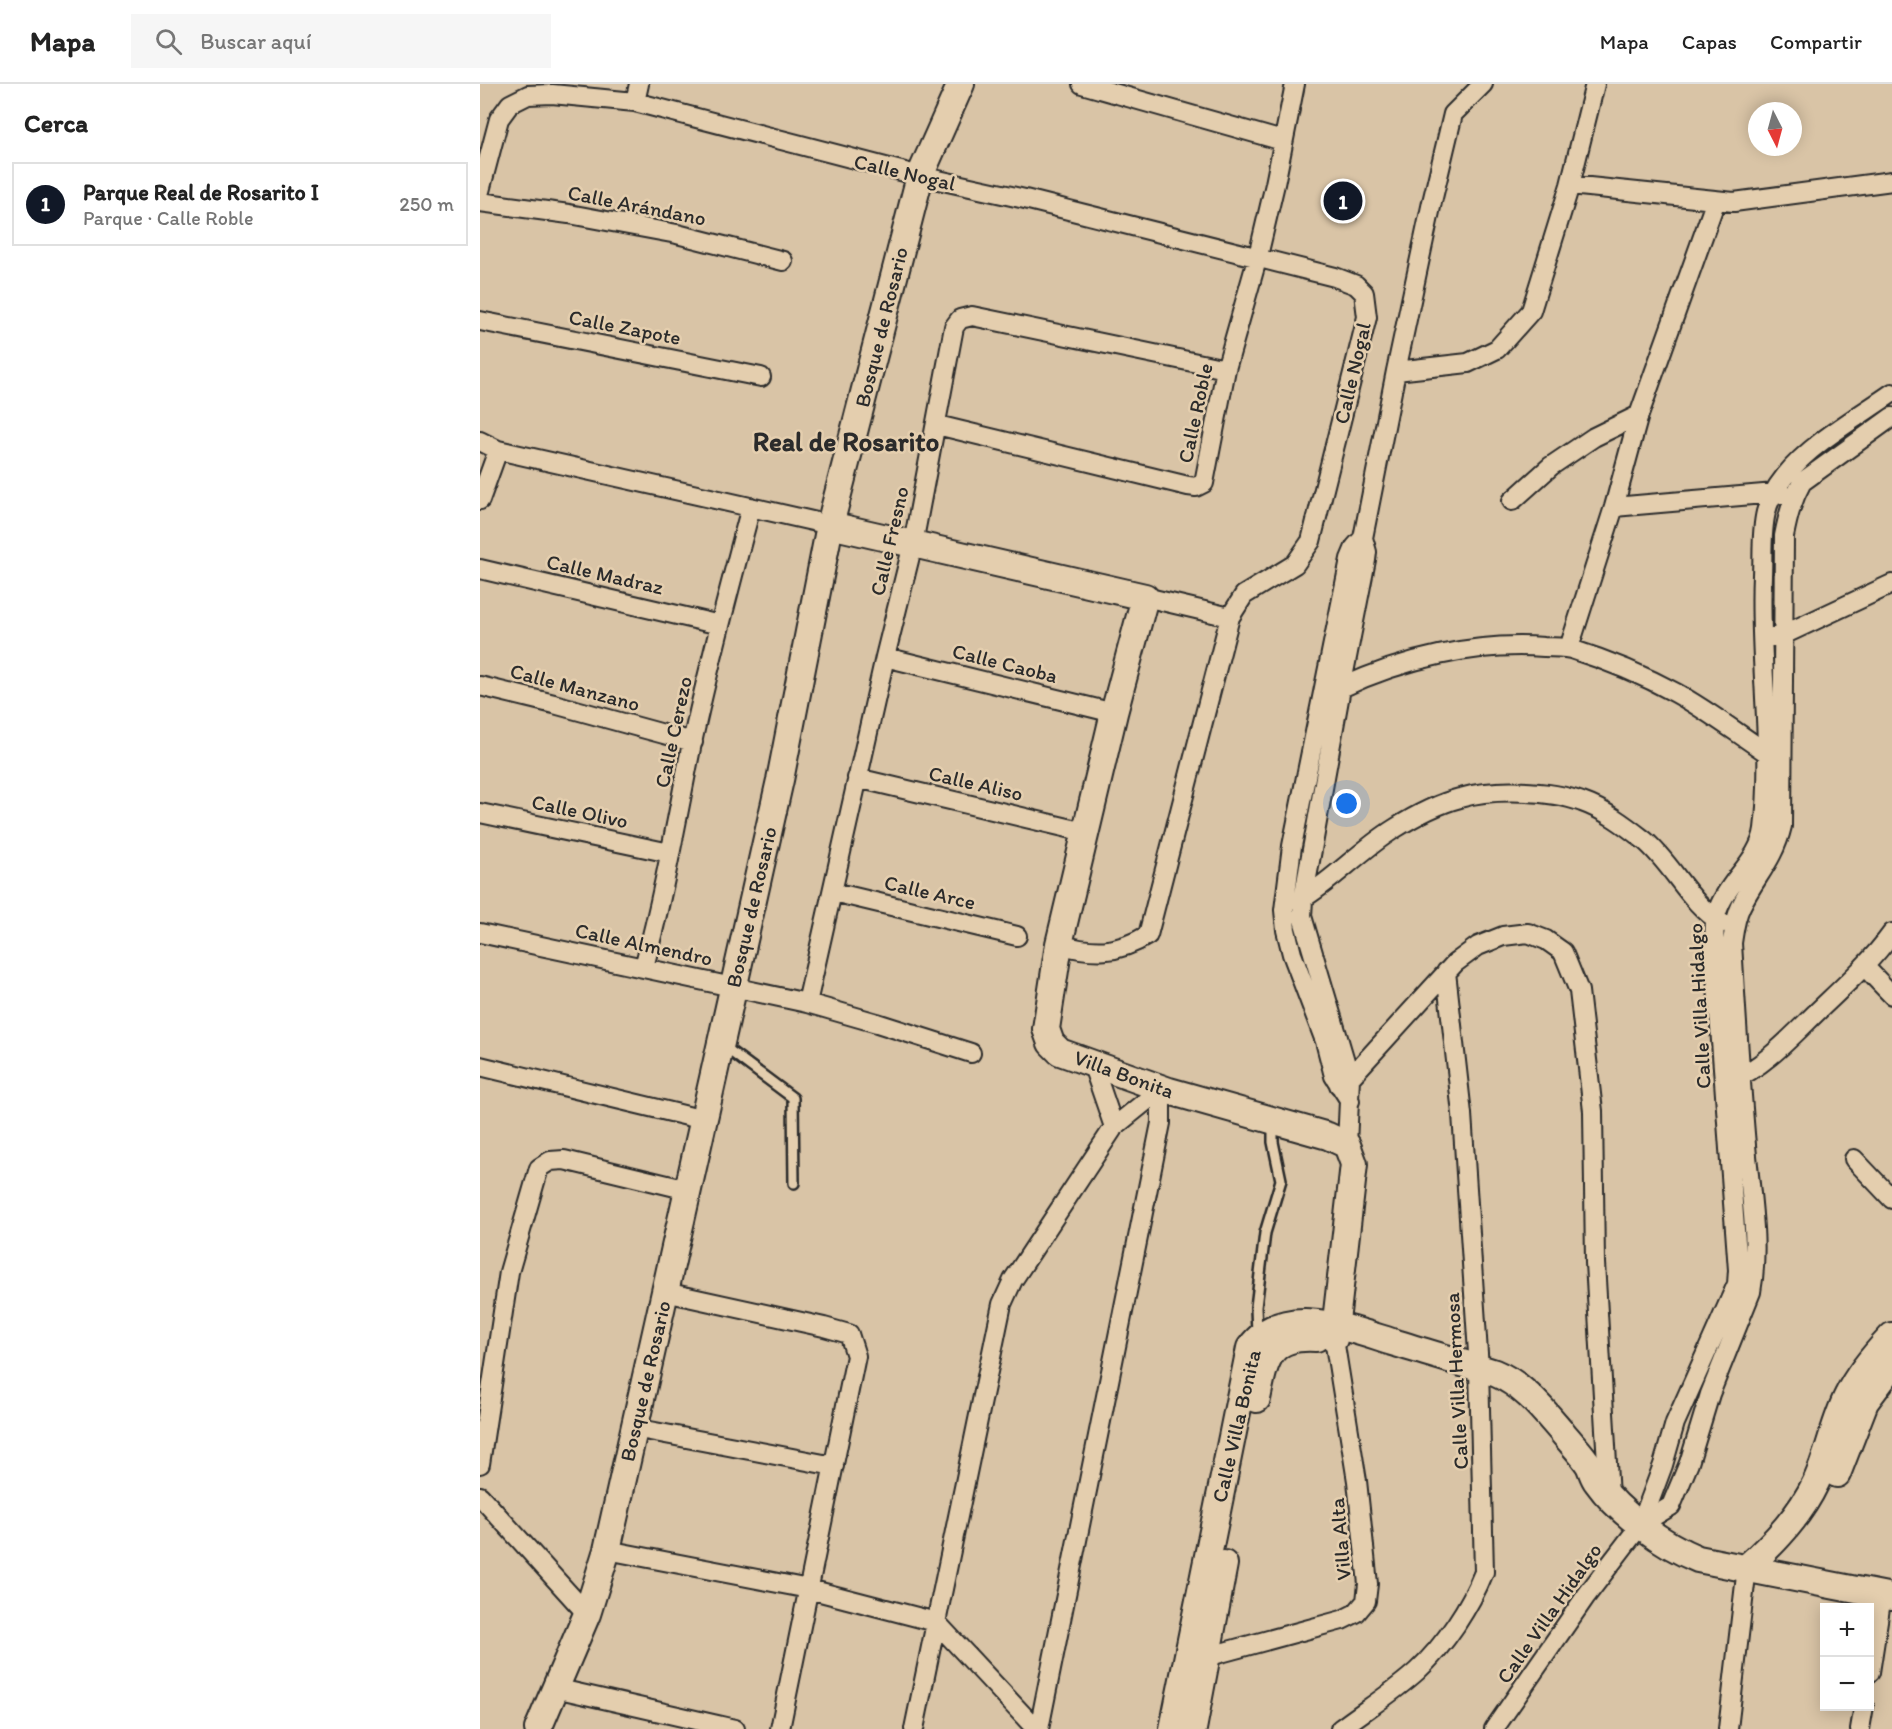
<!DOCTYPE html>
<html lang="es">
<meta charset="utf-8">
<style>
:root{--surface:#fff;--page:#f6f6f6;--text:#222;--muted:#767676;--line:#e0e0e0;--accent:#111827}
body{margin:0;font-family:Itim,sans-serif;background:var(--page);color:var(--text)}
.controls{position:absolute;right:18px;bottom:18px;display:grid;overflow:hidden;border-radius:0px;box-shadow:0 3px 15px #0003}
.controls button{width:54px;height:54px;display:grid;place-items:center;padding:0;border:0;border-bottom:2px solid var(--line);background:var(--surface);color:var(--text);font:30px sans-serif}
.compass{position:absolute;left:1268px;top:18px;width:54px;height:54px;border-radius:50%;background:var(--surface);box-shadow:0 3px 15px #0003;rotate:174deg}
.you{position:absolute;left:867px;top:720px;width:21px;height:21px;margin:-15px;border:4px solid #fff;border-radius:50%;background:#1a73e8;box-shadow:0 0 0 9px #1a73e833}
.badge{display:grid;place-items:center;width:39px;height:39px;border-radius:50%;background:var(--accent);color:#fff;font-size:20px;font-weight:700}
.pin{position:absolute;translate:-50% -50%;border:3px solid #fff;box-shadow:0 2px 6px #0006}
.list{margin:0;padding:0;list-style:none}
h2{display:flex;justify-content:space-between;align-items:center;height:78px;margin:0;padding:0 24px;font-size:26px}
h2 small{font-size:20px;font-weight:400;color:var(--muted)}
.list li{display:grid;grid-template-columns:39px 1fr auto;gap:18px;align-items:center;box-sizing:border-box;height:84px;margin:0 12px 12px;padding:0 12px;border:2px solid var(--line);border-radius:0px}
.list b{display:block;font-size:22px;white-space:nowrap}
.list p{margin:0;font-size:20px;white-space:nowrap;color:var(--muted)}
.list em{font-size:20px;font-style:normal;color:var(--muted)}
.icon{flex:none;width:33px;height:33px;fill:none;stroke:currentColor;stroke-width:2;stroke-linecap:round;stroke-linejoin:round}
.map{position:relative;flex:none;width:1412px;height:1645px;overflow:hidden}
header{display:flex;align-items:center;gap:36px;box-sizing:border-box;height:84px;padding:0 30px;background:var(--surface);border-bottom:2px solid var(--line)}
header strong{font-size:28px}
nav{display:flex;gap:33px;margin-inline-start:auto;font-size:21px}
.search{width:420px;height:54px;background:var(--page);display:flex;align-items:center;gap:15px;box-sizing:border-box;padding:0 21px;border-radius:0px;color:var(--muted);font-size:22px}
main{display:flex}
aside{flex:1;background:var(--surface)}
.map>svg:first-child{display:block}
</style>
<header>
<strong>Mapa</strong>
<div class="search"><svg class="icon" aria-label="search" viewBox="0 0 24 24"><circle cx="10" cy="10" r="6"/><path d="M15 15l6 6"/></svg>Buscar aquí</div>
<nav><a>Mapa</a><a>Capas</a><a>Compartir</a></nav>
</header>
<main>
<aside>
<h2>Cerca<small></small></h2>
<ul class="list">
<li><span class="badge">1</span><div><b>Parque Real de Rosarito I</b><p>Parque · Calle Roble</p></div><em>250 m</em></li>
</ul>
</aside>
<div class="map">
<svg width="1412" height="1645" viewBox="0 0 1412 1645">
<rect width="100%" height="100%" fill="#d9c4a6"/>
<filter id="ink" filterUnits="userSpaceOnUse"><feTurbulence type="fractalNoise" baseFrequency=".0167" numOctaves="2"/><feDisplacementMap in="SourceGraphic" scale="12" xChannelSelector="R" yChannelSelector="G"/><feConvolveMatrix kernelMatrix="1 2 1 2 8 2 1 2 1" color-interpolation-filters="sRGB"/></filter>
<g filter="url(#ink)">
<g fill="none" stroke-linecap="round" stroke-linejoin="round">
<defs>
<path id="lane" d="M242,961l71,53 1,85
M777,1250l-1,-27 9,-74 16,-53 -8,-38v-18"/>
<path id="street" d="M602,0l201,57
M155,18l4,-18
M1090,101l164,17 158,-21
M0,107l19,-72 11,-15 18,-9 24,-1 83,8 285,74 105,23 310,78 21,8 8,8 3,24 -56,224 -16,23 -51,31 -14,22 -82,318c-31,19 -55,19 -89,9
M0,118l89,12 108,20 106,27
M0,237l281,56
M916,287l36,-169 21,-88 30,-30
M457,341l251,61 8,1 8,-4 22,-114 32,-113 17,-72 20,-100
M0,357l18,9 332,75
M0,416l18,-50
M1032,417l39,-35 43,-29 45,-22
M1134,423l161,-14 8,1
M0,485l240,56
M665,513l85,20
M1293,553l10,-2 109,-51
M1089,564l45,-141 25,-92 77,-215
M405,573l229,56
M0,602l74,18 139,38
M861,604c61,-29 135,-46 203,-41 8,0 18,0 27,2 35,11 72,26 105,44 31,17 61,40 91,60
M377,694l228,54
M0,729l190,40
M353,808l184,44
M819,817c34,-20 61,-51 95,-72 19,-12 43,-25 66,-31 33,-10 90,-8 122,4 23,8 43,23 62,38 29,24 45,64 78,83
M0,849l327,70 70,20 94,30
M1384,882l28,29
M164,883c20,-74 33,-149 48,-224 17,-79 38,-157 59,-236
M327,919l78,-346 28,-113 41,-217 6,-8 12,-3 254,53
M612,979l22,64
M0,982l224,54
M1251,997c33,-14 61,-45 87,-70 26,-25 53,-49 74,-78
M859,1001l11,-7 105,-115 23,-17 25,-10 25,-3 18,7 17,12 16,39 14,120 2,152 14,233
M870,1017l-16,-25 -9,-35 -33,-87 -6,-24 -2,-20 8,-64 58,-287 5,-12 8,-9 33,-167 72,-8 29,-14 34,-38 39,-126 25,-101
M867,1061l3,-67 -48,-162 1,-16 38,-212 25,-128 1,-8 -4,-14
M1374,1075l38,40
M185,1208l159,35 25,7 7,22 -76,373
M154,1344l200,38
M0,1380l29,-192 30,-104 11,-7 14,-1 124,30
M0,1412l107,118
M1161,1440l30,-18 18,-43 21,-69 41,-102c9,-48 -1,-99 -5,-147 -6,-67 -10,-135 -14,-202 2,-13 3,-25 9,-37 14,-29 33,-46 41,-80l2,-290c4,-20 8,-36 18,-54l90,-65
M127,1466l202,39 127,33 100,107
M726,1573l136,-37 14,-7 10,-12 2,-17 -11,-103 -23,-142
M1390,1588l12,-77
M75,1604l180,41
M434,1645l88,-425 11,-24 101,-153 47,-38
M559,1645l122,-606v-34
M860,1645c25,-19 54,-37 77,-58 28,-26 53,-64 67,-99l-5,-204 -17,-254 -16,-142
M1014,1645l92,-133 55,-72 22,-59 12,-42 62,-139 1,-14 -23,-310c0,-17 -3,-37 4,-53 11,-28 41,-48 45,-78 10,-84 -6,-170 -2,-254 1,-21 -1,-43 4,-63 3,-13 11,-26 19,-36 26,-33 73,-59 107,-83
M1248,1645l19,-162
M1380,1645l4,-23"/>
<path id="secondary" d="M350,441l315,72 -31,116 -55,231 -13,85 5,14 9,9 109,39 159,45 19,9 7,19 -20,175
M777,1315c8,-39 11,-64 59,-61
M1357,1390l28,-72 27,-36
M1267,1483c27,-24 53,-51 69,-85 13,-28 18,-60 32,-87 10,-21 28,-42 44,-59
M58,1645l49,-115 20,-64 173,-770 50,-255 90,-349 41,-92
M693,1645l77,-381c34,-48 104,-17 149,-4 32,10 64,19 96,29 29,12 48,37 68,60 9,11 19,21 26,32 3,6 4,12 8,17 22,31 66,63 101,77l194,38
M713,1645l31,-165"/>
</defs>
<use href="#lane" stroke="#2b2b2b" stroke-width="14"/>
<use href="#street" stroke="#2b2b2b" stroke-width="22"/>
<use href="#secondary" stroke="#2b2b2b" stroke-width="30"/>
<use href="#lane" stroke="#e4ceae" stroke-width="9"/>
<use href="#street" stroke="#e4ceae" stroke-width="18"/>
<use href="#secondary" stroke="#e4ceae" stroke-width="26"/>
</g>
</g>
<g text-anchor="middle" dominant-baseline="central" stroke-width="5" stroke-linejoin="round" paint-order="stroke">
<g font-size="21" fill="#2b2b2b" stroke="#e4ceae">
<text transform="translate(425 88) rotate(13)">Calle Nogal</text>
<text transform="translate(157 121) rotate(11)">Calle Arándano</text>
<text transform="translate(145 243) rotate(11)">Calle Zapote</text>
<text transform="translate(401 243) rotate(-76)">Bosque de Rosario</text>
<text transform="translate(872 289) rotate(-77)">Calle Nogal</text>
<text transform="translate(715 329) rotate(-78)">Calle Roble</text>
<text transform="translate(409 457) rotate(-77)">Calle Fresno</text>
<text transform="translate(125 490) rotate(13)">Calle Madraz</text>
<text transform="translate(525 579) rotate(14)">Calle Caoba</text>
<text transform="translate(95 603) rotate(15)">Calle Manzano</text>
<text transform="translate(193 648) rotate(-78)">Calle Cerezo</text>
<text transform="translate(496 699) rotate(13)">Calle Aliso</text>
<text transform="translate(100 727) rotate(12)">Calle Olivo</text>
<text transform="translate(450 808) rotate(13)">Calle Arce</text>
<text transform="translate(271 823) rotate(-77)">Bosque de Rosario</text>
<text transform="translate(164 860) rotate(12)">Calle Almendro</text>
<text transform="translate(1219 922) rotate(-93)">Calle Villa Hidalgo</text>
<text transform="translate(644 990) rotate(20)">Villa Bonita</text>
<text transform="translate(165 1297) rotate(-77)">Bosque de Rosario</text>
<text transform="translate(976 1297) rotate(-93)">Calle Villa Hermosa</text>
<text transform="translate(756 1342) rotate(-77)">Calle Villa Bonita</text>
<text transform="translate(860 1455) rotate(-95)">Villa Alta</text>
<text transform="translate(1069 1529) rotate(-55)">Calle Villa Hidalgo</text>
</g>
<g font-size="27" font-weight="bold" fill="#2b2b2b" stroke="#e4ceae">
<text x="366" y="357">Real de Rosarito</text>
</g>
</g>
</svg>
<div class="controls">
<button>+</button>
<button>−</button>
</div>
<svg class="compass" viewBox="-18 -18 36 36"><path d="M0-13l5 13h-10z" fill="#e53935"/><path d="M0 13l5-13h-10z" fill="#767676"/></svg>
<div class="you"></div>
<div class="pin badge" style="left:863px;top:117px">1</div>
</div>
</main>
